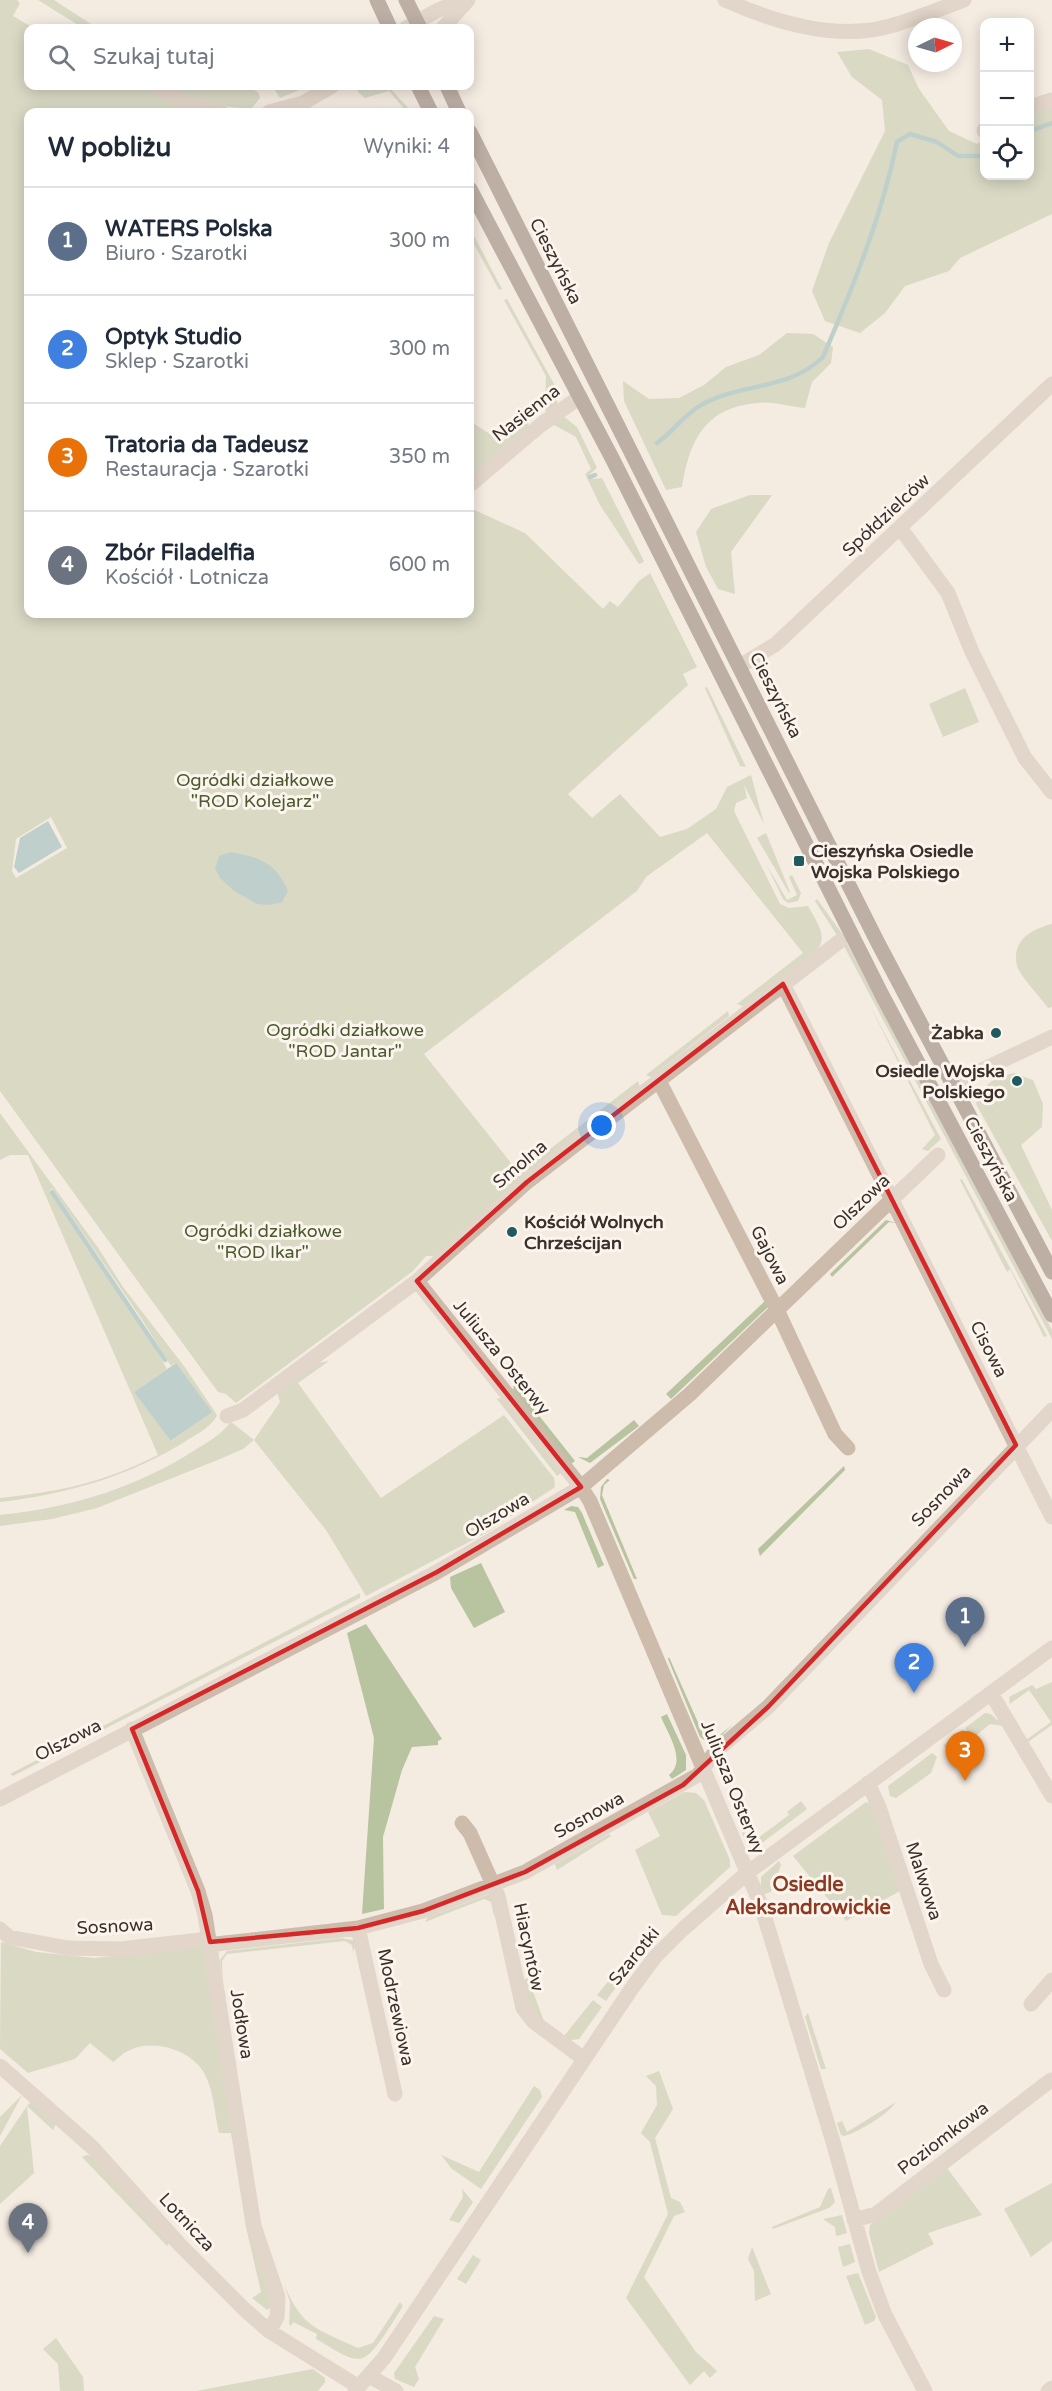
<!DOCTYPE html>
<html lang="pl">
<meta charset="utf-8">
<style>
:root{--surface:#fff;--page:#f6f6f7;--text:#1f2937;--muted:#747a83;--line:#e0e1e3;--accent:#b45309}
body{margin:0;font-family:"Varela Round",sans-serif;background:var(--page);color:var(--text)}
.controls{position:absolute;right:18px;top:18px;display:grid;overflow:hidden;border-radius:12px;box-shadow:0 3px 15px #0003}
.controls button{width:54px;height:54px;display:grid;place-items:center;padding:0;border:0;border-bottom:2px solid var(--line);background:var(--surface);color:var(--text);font:30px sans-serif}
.compass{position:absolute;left:908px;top:18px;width:54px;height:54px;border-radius:50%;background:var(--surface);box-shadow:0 3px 15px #0003;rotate:85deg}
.you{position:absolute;left:602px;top:1126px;width:21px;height:21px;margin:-15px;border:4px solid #fff;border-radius:50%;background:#1a73e8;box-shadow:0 0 0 9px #1a73e833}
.badge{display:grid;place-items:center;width:39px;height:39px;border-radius:50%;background:var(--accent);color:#fff;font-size:20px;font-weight:700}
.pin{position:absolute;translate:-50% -50px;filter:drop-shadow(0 2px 3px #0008)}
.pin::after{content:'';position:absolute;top:32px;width:21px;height:18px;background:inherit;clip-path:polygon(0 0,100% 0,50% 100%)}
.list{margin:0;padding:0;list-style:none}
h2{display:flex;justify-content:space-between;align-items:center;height:78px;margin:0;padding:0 24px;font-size:26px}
h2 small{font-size:20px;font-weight:400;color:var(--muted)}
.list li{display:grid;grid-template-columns:39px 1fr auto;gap:18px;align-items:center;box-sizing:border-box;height:108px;padding:0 24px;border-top:2px solid var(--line)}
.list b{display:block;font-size:22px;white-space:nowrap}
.list p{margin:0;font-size:20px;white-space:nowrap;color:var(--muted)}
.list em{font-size:20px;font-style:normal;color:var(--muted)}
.icon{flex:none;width:33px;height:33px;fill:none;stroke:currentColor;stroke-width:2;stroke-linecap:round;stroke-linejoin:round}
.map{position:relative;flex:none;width:1052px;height:2391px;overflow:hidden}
.search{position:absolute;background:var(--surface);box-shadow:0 3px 15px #0003;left:24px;top:24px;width:450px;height:66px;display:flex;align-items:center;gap:15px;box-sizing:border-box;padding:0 21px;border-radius:12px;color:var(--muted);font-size:22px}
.panel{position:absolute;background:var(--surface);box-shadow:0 3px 15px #0003;left:24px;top:108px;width:450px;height:510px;border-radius:12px}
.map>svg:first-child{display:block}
</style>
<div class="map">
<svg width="1052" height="2391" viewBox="0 0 1052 2391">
<rect width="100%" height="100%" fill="#f4ebe1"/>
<path fill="#b8c4a0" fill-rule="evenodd" d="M0,0h17l3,3 -7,13 20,12h-5v58h117l49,26h-166v502h442v-106l55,25 78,76 7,-8 8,6 21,-26 11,-8 47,94 -14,7 5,11 -120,109 24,24 28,-24 40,43 27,-8 29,-20 11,-22 24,-12 13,49 -20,-39 3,13 -11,5 -2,8 46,93 9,4 19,-2c7,14 22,31 8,45l-73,55 -6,-2 66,-51 -96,-120 -61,44 -9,14 -213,163 95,119 119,-92 2,6 -206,169h-8l-13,15 -177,132 -10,-9 -8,-2 -218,-301zM51,817l16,31 -51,30 -4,-7 4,-32z
M38,0h16l43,28h-14z
M869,49l39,16 11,24 30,42 28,13 7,-4v36h46v-61l22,-9v108l-92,44 -11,13 -44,15 -20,27 -25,20 -35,-12 -13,-30 17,-48 56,-112 -3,-31 -30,-23 -15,-25z
M168,86l84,3 6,3 2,6 -8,10c-30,1 -58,-7 -84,-22z
M272,86h37l-29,12z
M358,86h30l24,26h-5l-18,-21 -24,7 -7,-6z
M472,232l30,57 -3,1 -29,-53z
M507,299l47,85 4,22 -10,7 -6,-6 3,-3 1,-28 -42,-76z
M787,333l26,1 20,13 -2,16 -19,19 -7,26c-15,-1 -32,-7 -47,-5 -53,4 -68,37 -76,84l-16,3 -42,-89 -1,-20 26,18 30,-1 25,-13 22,-18 33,-12z
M563,416l14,11 20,41 -7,6 3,5 9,-1 42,83 -2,2 -3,1 -39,-59 -15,-31 6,-5 -15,-32 -22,-12 -12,8z
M527,420l3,8 -60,51v-58l32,21z
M750,495h22l-41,57 4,42 -17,-5 -12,-22 -10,-35 15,-23z
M707,687l39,80 -6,-1 -35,-78z
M965,688l14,34 -36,15 -14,-33z
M766,833l24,59 -1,1 -32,-55z
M766,864l21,36 10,-5 -8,-18 3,-2 9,18 -3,8 -10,2 -5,-4z
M817,899l24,33 211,398v9l-207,-391 -30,-47z
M1052,924v83l-4,1c-7,-10 -28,-32 -31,-42 -6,-26 15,-37 35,-42z
M869,1004l72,135 -13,12 -6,-2 13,-14z
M728,1011l1,5 -78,61 -5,-2z
M1014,1073l19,7 10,24 -1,23 -21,18 31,65v31l-76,-137c10,-22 15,-25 38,-31z
M0,1113l99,136 24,38 61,79 33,49c-5,11 -18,18 -28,24 -57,37 -122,55 -189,63v-4c59,-6 105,-16 158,-43l-130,-300h-18l-10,5zM52,1188l89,130 30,48 4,-3 36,49 -39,29 -38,-49 33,-23 -27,-46 -91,-132z
M962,1179l85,157 -3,1 -34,-68 -3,3 -47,-92z
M886,1220l10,3 -7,-1 -57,55 -2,-3z
M765,1301l3,6 -97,92 -5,-5z
M329,1361l-31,22 83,115 123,-83 50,63 1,9 -69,46 -120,63 -40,-66 -72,-90 -11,9 -23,10 -123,49 -45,11 -52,7v-11c69,-7 136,-27 195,-65 13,-8 27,-16 36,-28l23,18 26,-38 -3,-10 41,-29z
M514,1384l61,77 -4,3 -58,-74z
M499,1398l4,2 58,73 -4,3 -60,-77z
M634,1420l5,6 -49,37 -12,-6 9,1z
M844,1466l1,4 -85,86 -2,-7z
M607,1479l3,1 -6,5 -2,10 35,84h-3l-34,-80 1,-12z
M571,1506l7,1 4,6 22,52 -6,3 -23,-56 -11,-2z
M481,1563l24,49 -31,16 -23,-40 -1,-11z
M360,1593v5l-347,178 -3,-2z
M366,1624l76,115 -4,2v4l-26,2 -10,23 -19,67 1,72 -22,5 12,-176 -27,-105z
M669,1657l35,79 11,3 17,-14 -16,16 -9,1 -7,-5 -32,-78z
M1052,1682v43l-24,17 -2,-2 25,-18 -22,-32 -19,14 -1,-7 23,-12 4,4z
M985,1713l6,1 6,6 6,1 1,5 -14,-2 -17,14 -8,-10z
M667,1714l19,41v15l-14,9 -3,-4c18,-14 -1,-41 -8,-58z
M963,1729l8,11 -22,18 -5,-13z
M932,1753l5,4 -6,16 -35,25 -6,-2 -2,-10z
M684,1792l12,1 8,7 26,60v7l-54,49 -14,-1 -27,-65 25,-14 -12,-24z
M801,1801l6,8 -45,34 -9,2 -10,-9 -2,-11 5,10 12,3 31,-23 -2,-3z
M866,1802l6,3 28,86 -54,30 -53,-65z
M609,1834l2,2 -54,34 -2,-6z
M779,1861l2,4 -10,27 -7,2 -3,-7v-10z
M490,1894l7,20 -3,2 -3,-14 -7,-3 -59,23 3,-5z
M342,1938l13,3 1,4 -3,7 -1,-7 -7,-4 -118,13 -5,7 1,19 -3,-20 7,-9z
M1,1942l35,10 58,6 109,-11 69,349 -1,11 -4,3 -15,-12 9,-6 -15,-65 -15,-94h-12c-4,-17 -5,-38 -12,-54 -10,-28 -54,-42 -79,-28 -6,2 -10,8 -15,11l-23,-19 -15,16 -47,14 -28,-24z
M513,1945l8,36 7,-3 18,49 18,9 29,-36 9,7 -23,32 -7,1 -1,4 -4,-1c-32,-24 -43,-35 -51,-75 -2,-8 -5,-16 -3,-23z
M626,1960l6,5 -26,36 -9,-6z
M808,2013l18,56h-5l-16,-52z
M659,2071l14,38 -18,29 16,60 9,4 5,10 -11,4 -30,61 52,75 21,19 -7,7 -6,-7 -14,14 -64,-87 42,-84 -18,-72 -9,-9 16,-28 -1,-19 -10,-10z
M534,2086l6,4 2,7 -61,92 -29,-20 -11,-14 38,17z
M22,2095l-22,41v-19z
M31,2102l25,22 -3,6 -26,-24 7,67 -34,31v-58l27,-40z
M896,2102c-10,14 -35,28 -51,34l-4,-1 -4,-12 5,-2 5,11z
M87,2155l4,1 78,87 -2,3 -85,-89z
M947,2168l35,47 -54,18 6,11 -55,28 -10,-39 1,-8z
M1052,2183v58l-21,16 -27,-48z
M831,2188l4,14 -6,6 -56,21 -1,-2 48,-20 8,-18z
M462,2189l11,13 -14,21 -10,-3 14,-23z
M842,2215l5,18 -11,3 -1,-9 -12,-8z
M850,2244l5,18 -12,5 -5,-20z
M752,2247l19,47 -16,7 -1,-30 -6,-12z
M473,2255l8,5 -15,24 -9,-5z
M858,2273l18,44 -2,4 -9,4 -19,-49z
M284,2284c18,44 33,45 74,64l15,-5 27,-41 3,4c-8,12 -30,53 -44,53 -14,0 -31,-14 -43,-20l1,-5 -24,-12 -2,4 -2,-2 1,-22z
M434,2316l10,3 -29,48 4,12 -5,8 -19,-8 -1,-6z
M56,2338l27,39 1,14h-24l-2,-27 -15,-15z
M313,2369l12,9v4l-7,9h-122z"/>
<path fill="#7fb0b2" d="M48,821l14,26 -43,26 -5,-6 6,-29z
M230,852c30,5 46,11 58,39l-6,11 -12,3 -13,-1 -24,-14 -13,-12 -5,-10 4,-12z
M176,1363l36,49 -41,29 -37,-49z"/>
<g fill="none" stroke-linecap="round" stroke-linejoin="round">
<path stroke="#7fb0b2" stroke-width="4.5" d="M1030,131l22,-8
M657,443c16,-11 28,-30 46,-39 41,-22 85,-13 120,-47 30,-70 59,-141 74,-215l13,-8 27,8 21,14h26
M590,477l5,-2
M52,1192l113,168"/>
<path stroke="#cdbbac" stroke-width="15" d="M725,0c49,22 112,41 165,26 25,-7 50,-17 74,-26
M406,28l32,-18 27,-10
M443,28l25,-28
M156,86l27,16 38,10
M1030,107l22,-7
M269,112l34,-9 29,-17
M984,131v-1
M470,485l73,-62 37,-26
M901,529l47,64 24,59 53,106 27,34
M740,666l36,-22 18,-17 258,-243
M783,984l269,533
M658,1079l120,233 57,122 13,14
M952,1084l100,-47
M417,1281l164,206 9,14 171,404 73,240 35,127 16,43 40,76
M227,1416l16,-6 174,-129 110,-99 313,-241
M991,1693l61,103
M132,1729l66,162 7,24 49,311 24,71 -1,20 -8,14
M868,1783l11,24 52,157 13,26
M0,1799l437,-227 144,-85 109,-93 248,-239
M462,1823l8,10 28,63 25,112 11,14 50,37
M358,1928l37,166
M0,1929l9,8 59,11 53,1 79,-9 16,4 142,-16 65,-17 102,-39 173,-97 18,-24 52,-44 284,-297
M1031,2004l21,-24
M0,2066l92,81 89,99 63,63 25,22 90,56
M854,2220l22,-6 175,-134
M369,2376l27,15
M355,2391l29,-33 248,-370 23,-31 28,-28 64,-56 305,-225
M1048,2391l4,-3"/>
<path stroke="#7d675c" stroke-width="15" d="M377,0l13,28
M406,0l14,28
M418,86l13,26
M447,86l12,26
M470,132l408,811 174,329
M470,189l142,269 270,537 170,320"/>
</g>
<path d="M0 0H1052V2391H0ZM783,984l233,461 -248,262 -85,78 -158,87 -102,39 -65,17 -148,14 -12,-51 -66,-162 305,-157 144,-85 -164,-206 110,-99z" fill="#f4ebe1" fill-opacity=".55" fill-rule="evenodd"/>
<path fill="none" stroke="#d62828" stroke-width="4.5" stroke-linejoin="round" d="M783,984l233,461 -248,262 -85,78 -158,87 -102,39 -65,17 -148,14 -12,-51 -66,-162 305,-157 144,-85 -164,-206 110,-99z"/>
<g fill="#1f5a5e" stroke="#fbf5ee" stroke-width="2">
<rect x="793" y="855" width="12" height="12" rx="3"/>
<circle cx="996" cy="1033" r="6"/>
<circle cx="1017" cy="1081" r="6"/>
<circle cx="512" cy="1232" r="6"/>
</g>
<g text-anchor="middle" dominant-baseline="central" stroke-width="6" stroke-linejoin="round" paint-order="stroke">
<g font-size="18" fill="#3b302b" stroke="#fbf5ee">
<text transform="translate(556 261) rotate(63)">Cieszyńska</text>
<text transform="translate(526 413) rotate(-38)">Nasienna</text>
<text transform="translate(886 515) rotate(-43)">Spółdzielców</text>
<text transform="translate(776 695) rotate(63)">Cieszyńska</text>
<text transform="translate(991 1159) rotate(62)">Cieszyńska</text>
<text transform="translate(520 1164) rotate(-40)">Smolna</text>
<text transform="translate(861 1202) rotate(-44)">Olszowa</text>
<text transform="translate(770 1255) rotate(63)">Gajowa</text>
<text transform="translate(989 1349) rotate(63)">Cisowa</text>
<text transform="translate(502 1357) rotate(51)">Juliusza Osterwy</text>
<text transform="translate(941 1496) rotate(-46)">Sosnowa</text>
<text transform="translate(497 1515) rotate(-31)">Olszowa</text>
<text transform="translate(68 1740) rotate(-27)">Olszowa</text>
<text transform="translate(733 1787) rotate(68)">Juliusza Osterwy</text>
<text transform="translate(589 1815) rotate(-29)">Sosnowa</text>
<text transform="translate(924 1881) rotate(72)">Malwowa</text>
<text transform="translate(115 1926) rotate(-3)">Sosnowa</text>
<text transform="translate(529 1947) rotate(78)">Hiacyntów</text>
<text transform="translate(634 1956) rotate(-51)">Szarotki</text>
<text transform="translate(396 2007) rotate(78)">Modrzewiowa</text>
<text transform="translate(242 2024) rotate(81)">Jodłowa</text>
<text transform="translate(943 2138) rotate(-37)">Poziomkowa</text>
<text transform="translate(187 2222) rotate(47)">Lotnicza</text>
</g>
<g font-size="18" fill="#4a5a2e" stroke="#fbf5ee">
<text x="255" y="780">Ogródki działkowe<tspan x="255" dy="21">"ROD Kolejarz"</tspan></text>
<text x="345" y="1030">Ogródki działkowe<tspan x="345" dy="21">"ROD Jantar"</tspan></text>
<text x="263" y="1231">Ogródki działkowe<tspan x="263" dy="21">"ROD Ikar"</tspan></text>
</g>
<g font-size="18" font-weight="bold" fill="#3b302b" stroke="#fbf5ee" text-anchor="start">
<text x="811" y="851">Cieszyńska Osiedle<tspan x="811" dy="21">Wojska Polskiego</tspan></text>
<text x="984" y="1033" text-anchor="end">Żabka</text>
<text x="1005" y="1071" text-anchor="end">Osiedle Wojska<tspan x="1005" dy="21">Polskiego</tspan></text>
<text x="524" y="1222">Kościół Wolnych<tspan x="524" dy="21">Chrześcijan</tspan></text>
</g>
<g font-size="20" font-weight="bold" fill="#8c3b22" stroke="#fbf5ee">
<text x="808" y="1885">Osiedle<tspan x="808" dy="23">Aleksandrowickie</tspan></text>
</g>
</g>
</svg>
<div class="controls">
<button>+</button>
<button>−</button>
<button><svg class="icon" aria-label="locate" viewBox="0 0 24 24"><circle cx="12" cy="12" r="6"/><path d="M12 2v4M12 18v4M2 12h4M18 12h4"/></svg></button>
</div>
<svg class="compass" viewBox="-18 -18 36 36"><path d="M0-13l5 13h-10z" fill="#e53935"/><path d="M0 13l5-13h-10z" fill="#747a83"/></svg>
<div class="you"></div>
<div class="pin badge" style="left:965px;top:1647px;background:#5c6f8a">1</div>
<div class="pin badge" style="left:914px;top:1693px;background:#3f7fe0">2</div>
<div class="pin badge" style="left:965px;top:1781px;background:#e8710a">3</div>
<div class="pin badge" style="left:28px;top:2253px;background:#6b7280">4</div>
<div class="search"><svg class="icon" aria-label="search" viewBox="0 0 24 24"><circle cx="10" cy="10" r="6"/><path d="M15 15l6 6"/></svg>Szukaj tutaj</div>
<section class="panel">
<h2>W pobliżu<small>Wyniki: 4</small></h2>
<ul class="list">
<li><span class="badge" style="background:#5c6f8a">1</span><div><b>WATERS Polska</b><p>Biuro · Szarotki</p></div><em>300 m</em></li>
<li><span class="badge" style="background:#3f7fe0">2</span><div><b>Optyk Studio</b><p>Sklep · Szarotki</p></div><em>300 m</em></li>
<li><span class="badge" style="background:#e8710a">3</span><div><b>Tratoria da Tadeusz</b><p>Restauracja · Szarotki</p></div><em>350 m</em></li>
<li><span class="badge" style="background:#6b7280">4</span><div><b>Zbór Filadelfia</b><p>Kościół · Lotnicza</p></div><em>600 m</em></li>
</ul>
</section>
</div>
